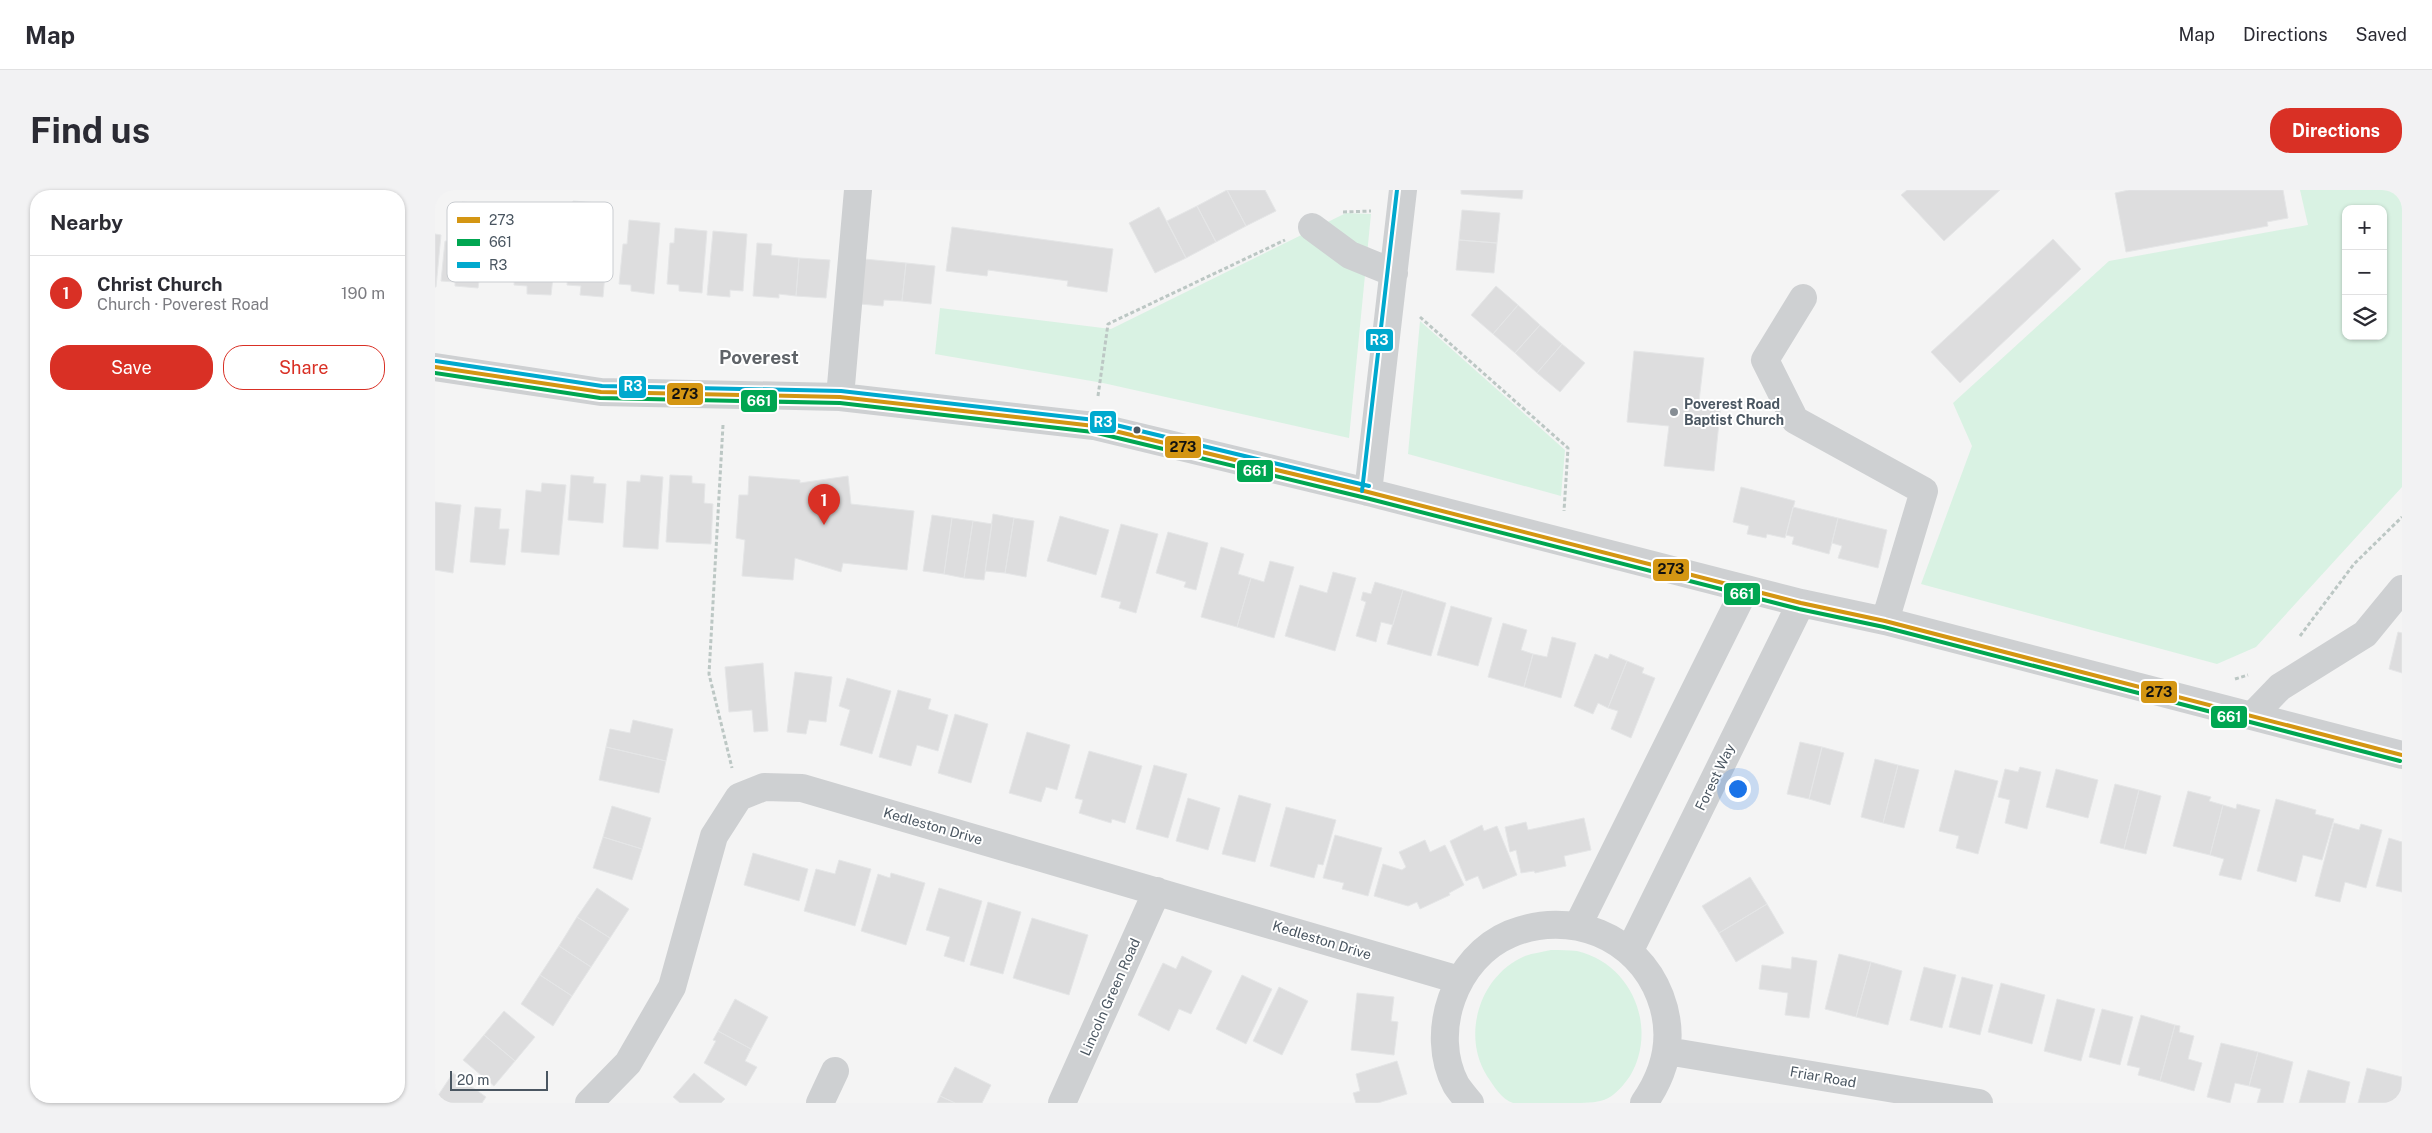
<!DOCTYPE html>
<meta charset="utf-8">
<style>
:root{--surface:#fff;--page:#f2f2f3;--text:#2b2b33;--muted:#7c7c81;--line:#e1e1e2;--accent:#d93025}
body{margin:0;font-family:"Public Sans",sans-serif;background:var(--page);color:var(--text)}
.controls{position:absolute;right:15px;top:15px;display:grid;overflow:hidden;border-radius:10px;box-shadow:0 1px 4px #0004}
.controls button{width:45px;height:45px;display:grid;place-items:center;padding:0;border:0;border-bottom:1px solid var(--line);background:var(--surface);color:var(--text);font:25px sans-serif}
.scale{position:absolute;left:15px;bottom:12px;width:98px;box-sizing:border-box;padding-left:5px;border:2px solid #4a5661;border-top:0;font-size:14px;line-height:18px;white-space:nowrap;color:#4a5661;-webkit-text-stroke:4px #fff;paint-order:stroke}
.you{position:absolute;left:1302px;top:598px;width:18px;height:18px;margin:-12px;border:4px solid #fff;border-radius:50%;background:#1a73e8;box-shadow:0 0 0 8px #1a73e833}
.badge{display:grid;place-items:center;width:32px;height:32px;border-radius:50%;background:var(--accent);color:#fff;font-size:16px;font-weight:700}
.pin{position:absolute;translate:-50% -41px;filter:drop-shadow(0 1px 2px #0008)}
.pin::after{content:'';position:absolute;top:26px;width:18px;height:15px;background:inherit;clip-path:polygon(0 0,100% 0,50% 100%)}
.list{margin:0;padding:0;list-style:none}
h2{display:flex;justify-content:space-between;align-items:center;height:65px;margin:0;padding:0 20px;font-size:21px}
h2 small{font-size:16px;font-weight:400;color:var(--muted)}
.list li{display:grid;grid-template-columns:32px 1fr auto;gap:15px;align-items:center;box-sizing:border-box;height:75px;padding:0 20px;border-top:1px solid var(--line)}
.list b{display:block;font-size:19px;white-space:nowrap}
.list p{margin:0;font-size:16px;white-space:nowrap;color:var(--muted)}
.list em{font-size:16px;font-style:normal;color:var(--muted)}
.actions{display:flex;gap:10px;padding:15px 20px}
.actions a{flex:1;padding:11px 0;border:1px solid var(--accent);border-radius:20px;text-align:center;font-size:18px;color:var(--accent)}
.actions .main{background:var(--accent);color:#fff}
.icon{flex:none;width:28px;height:28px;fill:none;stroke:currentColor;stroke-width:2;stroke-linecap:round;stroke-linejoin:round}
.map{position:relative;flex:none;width:1967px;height:913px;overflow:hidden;border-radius:20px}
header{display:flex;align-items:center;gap:30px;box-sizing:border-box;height:70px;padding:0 25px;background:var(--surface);border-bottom:1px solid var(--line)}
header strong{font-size:24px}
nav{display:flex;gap:28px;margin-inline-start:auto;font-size:18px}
.intro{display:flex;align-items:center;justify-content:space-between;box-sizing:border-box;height:120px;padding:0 30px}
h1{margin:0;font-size:35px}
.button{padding:12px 22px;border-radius:20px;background:var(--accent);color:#fff;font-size:18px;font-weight:700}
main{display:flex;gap:30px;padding:0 30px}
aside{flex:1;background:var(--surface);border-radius:20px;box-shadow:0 1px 4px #0004}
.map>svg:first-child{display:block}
</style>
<header>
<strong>Map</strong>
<nav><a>Map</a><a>Directions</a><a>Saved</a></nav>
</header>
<div class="intro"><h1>Find us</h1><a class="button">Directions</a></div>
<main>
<aside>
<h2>Nearby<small></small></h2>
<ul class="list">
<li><span class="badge">1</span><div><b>Christ Church</b><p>Church · Poverest Road</p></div><em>190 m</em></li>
</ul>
<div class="actions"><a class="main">Save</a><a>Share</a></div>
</aside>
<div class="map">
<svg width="1967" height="913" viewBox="0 0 1967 913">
<rect width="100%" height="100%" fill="#f4f4f4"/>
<path fill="#d9f2e3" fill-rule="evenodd" d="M1865,0h102v297l-146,160 -39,17 -296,-80 51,-138 -19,-43 156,-142 199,-36zM1911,19h37v127h-37z
M911,23l25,1 -22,224 -246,-55 -168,-29 5,-46 171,21z
M985,131l145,129 -4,46 -153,-42z
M1116,760c9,0 18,0 26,1 56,13 81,78 53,125 -19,27 -29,27 -60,27 -14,0 -46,0 -57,0 -11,-3 -20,-18 -26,-27 -26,-41 -7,-101 38,-120 8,-3 18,-4 26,-6z"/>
<path fill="#ddddde" stroke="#e5e6e7" d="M792,0l19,36 -30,16 -19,-36z
M792,0h38l11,21 -30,15z
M1026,0h62l-1,9 -61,-5z
M1472,0h93l-56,51 -43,-46z
M1694,0h154l5,28 -21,4 1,4 -142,26 -11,-59z
M138,11l38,3 -8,93 -23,-2 1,-9 -14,-1z
M27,12l43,4 -5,70 -20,-2 -2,14 -23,-2v-4l-14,-1 4,-40 14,1z
M762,16l19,36 -30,16 -19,-37z
M724,17l27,51 -31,15 -26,-50z
M1027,20l38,3 -3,30 -38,-3z
M89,24l36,3 -4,60h-3l-2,18 -24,-1v-8l-13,-1 3,-60h6z
M194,30l31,3 -6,71 -23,-3v-6l-12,-1 4,-40h4z
M517,37l161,22 -6,43 -40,-6 1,-5 -80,-11 -1,6 -41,-5z
M240,38l32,3 -5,62 -23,-2v-6l-12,-1 3,-41h4z
M278,41l34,3 -4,57 -13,-1v7l-23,-2z
M0,44l6,1 -5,52h-1z
M1618,49l28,30 -121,114 -29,-31z
M1024,50l38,3 -3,30 -38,-3z
M322,53l15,1 -1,11 28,3 -3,38 -17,-2v4l-26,-2z
M364,68l31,2 -4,38 -30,-2z
M429,69l42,4 -4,38 -18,-1 -1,6 -23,-2z
M471,73l29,3 -4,38 -29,-3z
M1061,96l22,19 -25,29 -22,-19z
M1083,115l22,20 -25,28 -22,-19z
M1105,135l22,19 -25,29 -22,-20z
M1127,154l23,19 -25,29 -23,-19z
M1199,161l70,7 -5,43 22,2 -7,68 -50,-5 5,-40 -42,-4z
M136,285l23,2 -1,6 13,1 -3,39 -35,-3z
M206,285l22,2 -5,72 -35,-2 4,-66 13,1z
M235,285l22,1v7l13,1 -1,19 9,1 -2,40 -45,-2z
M314,286l51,4v3l48,-7 3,28 63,7 -7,59 -64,-7 -2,9 -46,-14 -2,22 -51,-4 3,-36 -9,-2 3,-43h9z
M107,293l24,2 -7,70 -38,-3 5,-62 15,2z
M1306,297l54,14 -10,37 -18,-4 -1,4 -19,-4 2,-8 -16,-4z
M0,312l26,3 -8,68 -18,-3z
M40,317l26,2 -2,20h10l-4,36 -35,-3z
M1358,317l45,11 -9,36 -37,-10 2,-7 -8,-2z
M558,324l21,4 -9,55 -20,-2z
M497,325l20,3 -8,56 -21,-3z
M625,326l49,14 -13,45 -49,-14z
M517,328l21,3 -9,57 -20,-4z
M579,328l20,3 -8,56 -21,-4z
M1403,328l49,12 -9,38 -40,-10 4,-12 -10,-3z
M538,331l19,3 -8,56 -20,-2z
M686,334l37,10 -22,79 -17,-5 2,-6 -20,-5z
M733,342l40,11 -12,47 -12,-3 2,-5 -30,-9z
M786,357l23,7 -6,20 13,4 -14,49 -36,-10z
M835,371l24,6 -20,71 -37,-11 14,-49 13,4z
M898,382l23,6 -21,73 -50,-15 15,-51 27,8z
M940,392l28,8 -10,35 -12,-3 -5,20 -20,-6 10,-34 -5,-2 2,-8 8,2z
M968,400l43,13 -15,53 -44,-12z
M1016,416l41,12 -14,48 -41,-11z
M1068,433l24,7 -6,20 12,4 -9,33 -36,-10z
M1963,442l4,1v40l-13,-4z
M1117,447l24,6 -15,55 -37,-11 9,-33 14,3z
M1160,464l13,5 2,-5 17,7 -19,47 -10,-5 -5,11 -19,-8z
M1192,471l17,7 -2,5 13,5 -24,60 -20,-9 7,-18 -10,-3z
M328,473l5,68 -14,1 -2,-22 -23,2 -4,-45z
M360,482l37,5 -6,45 -17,-2 -3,14 -19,-2z
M412,488l44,13 -19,63 -32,-9 10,-35 -11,-4z
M463,500l33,9 -3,10 20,6 -10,36 -21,-6 -6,21 -32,-9z
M520,524l33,10 -17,59 -33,-10z
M198,530l40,9 -7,32 -60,-14 4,-18 20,4z
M592,542l43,13 -13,45 -11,-3 -5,15 -32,-9z
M1365,552l22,5 -13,52 -22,-5z
M171,557l60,14 -7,32 -60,-13z
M1387,557l22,6 -14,52 -21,-6z
M654,561l53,15 -17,57 -13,-4 -1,4 -32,-10 4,-13 -8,-2z
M1440,569l23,6 -15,58 -22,-6z
M719,575l33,9 -19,64 -32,-9z
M1463,575l21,5 -15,58 -21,-5z
M1585,577l21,5 -14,57 -22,-6 5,-23 -12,-3 7,-28 13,3z
M1621,579l42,11 -10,38 -42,-11z
M1520,580l43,11 -20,73 -22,-6 3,-12 -20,-5z
M1680,594l24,6 -15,59 -24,-6z
M1704,600l22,6 -15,58 -22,-5z
M1753,601l23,6 -2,4 14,4 -13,50 -37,-9z
M804,605l32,9 -16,58 -33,-8z
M753,608l32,10 -12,42 -32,-9z
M1841,609l40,11 -1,4 19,5 -12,41 -19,-5 -7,27 -39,-11z
M1802,614l23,6 -19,70 -22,-5 5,-16 -14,-4 13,-50 13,4z
M177,616l39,12 -9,31 -39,-12z
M851,617l50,13 -13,45 -5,-1 -4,14 -44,-12z
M1149,628l7,32 -27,6 2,10 -31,7 -1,-2 -13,2 -5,-23 -6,2 -5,-25 21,-5 2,8z
M1899,633l25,7 2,-6 21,6 -16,58 -21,-6 -5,20 -25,-6z
M1047,635l2,6 13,-5 20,49 -34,14 -5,-13 -12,5 -16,-40z
M900,645l47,13 -14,48 -26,-7 2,-6 -21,-5z
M168,647l39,12 -10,31 -39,-12z
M1954,648l13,4v50l-26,-6z
M990,650l5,12 15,-7 19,40 -15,8 1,2 -30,14 -3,-7 -9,4 -34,-10 9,-32 19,6 4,-3 -7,-15z
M318,663l55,16 -9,32 -55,-16z
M404,670l32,9 -16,57 -51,-15 12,-42 19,5z
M456,683l34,10 -19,62 -45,-14 17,-57 12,4z
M1315,687l17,27 -48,29 -17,-27z
M162,698l32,21 -19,29 -33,-21z
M504,698l43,13 -18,61 -20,-6 6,-19 -24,-7z
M553,712l33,10 -18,62 -33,-9z
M1332,714l17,29 -48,29 -17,-29z
M142,727l33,21 -19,29 -32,-21z
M597,728l56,17 -19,60 -56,-17z
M124,756l32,21 -19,29 -32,-21z
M1404,764l32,8 -15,55 -31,-8z
M747,766l30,15 -21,43 -12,-5 -10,22 -31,-16 25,-52 13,6z
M1357,767l25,4 -8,57 -24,-3 3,-22 -29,-4 3,-24 29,4z
M1436,772l31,9 -14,54 -32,-8z
M1489,777l32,8 -14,53 -32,-8z
M105,785l32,21 -19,30 -32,-22z
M807,785l30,14 -26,55 -30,-15z
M1527,787l31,8 -13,50 -31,-8z
M1566,793l44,12 -13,49 -44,-12z
M844,797l29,14 -26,54 -29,-14z
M922,803l37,4 -3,24 7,1 -4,33 -43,-5z
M300,809l33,18 -17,32 -33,-18z
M1622,809l38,10 -14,52 -37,-10z
M1667,819l31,8 -13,48 -31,-8z
M69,821l31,26 -20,24 -31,-26z
M1706,825l34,10 -15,56 -22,-6 2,-7 -13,-3z
M1740,835l5,1 -1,6 15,4 -6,23 14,4 -8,28 -34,-10z
M283,841l33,18 -6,12 12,6 -11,19 -42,-23 12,-22 -3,-1z
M49,845l31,26 -21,25 -31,-26z
M1786,853l37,9 -9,34 -14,-3 -5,20 -23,-6z
M1823,862l35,10 -10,41h-26l4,-14 -12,-3z
M962,871l10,33 -29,9h-22l-3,-10 7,-2 -4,-17z
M520,877l36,18 -9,18h-27l-15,-7z
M1932,878l35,9 -2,26h-42z
M1873,880l42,12 -5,21h-46z
M18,883l33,24 -4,6h-43l-4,-3z
M259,883l31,26 -4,4h-41l-7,-6z
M505,906l15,7h-18z"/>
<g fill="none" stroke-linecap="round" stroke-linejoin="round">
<path stroke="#bcc7c4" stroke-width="3" stroke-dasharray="4 2.5" stroke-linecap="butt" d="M908,22l28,-1
M985,127l148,131 -4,63
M663,206l10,-72 177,-84
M288,235l-14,249 23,94
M1865,446l54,-72 48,-47
M1800,489l13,-4"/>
<path stroke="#ced0d2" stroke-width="28" d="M877,37l38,28 44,18
M1368,108l-38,62 30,60 129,71 -39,130
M0,177l166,25 239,5 254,29 274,66 433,111 84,18 517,134
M405,207l18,-207
M933,302l35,-302
M1818,525l27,-28 85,-53 37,-45
M1143,735l167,-336
M1195,760l171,-347
M1232,861l312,52
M154,913l39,-40 44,-76 42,-151 25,-39 25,-10 38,1 657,192
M385,913l15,-32
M627,913l95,-212
M1035,913c-5,-6 -10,-12 -14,-18 -28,-53 -1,-128 54,-151 60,-25 127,2 150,62 15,39 7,74 -16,107"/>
<defs>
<path id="bus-1" d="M0,177l166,25 239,5 254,29 274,66 433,111 84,18 517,134"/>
<path id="bus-2" d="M0,183l165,25 240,5 253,29 273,66 433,111 85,18 516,134"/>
<path id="bus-3" d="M1,171l166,25 239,5 254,29 274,66
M927,301l35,-301"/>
</defs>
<use href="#bus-1" stroke="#fff" stroke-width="8"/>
<use href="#bus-2" stroke="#fff" stroke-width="8"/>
<use href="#bus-3" stroke="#fff" stroke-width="8"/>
<use href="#bus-1" stroke="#d49613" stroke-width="4"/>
<use href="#bus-2" stroke="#00a651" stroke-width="4"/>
<use href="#bus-3" stroke="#00a9ce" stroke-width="4"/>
</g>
<circle fill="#868d94" stroke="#fff" stroke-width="2" cx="1239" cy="222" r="5"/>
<circle fill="#4a5661" stroke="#fff" stroke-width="2" cx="702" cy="240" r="4.5"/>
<g text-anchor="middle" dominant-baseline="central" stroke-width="4" stroke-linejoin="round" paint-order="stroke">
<g font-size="14" font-weight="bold" fill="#4a5661" stroke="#fff" text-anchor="start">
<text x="1249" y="214">Poverest Road<tspan x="1249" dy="16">Baptist Church</tspan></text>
</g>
<g font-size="14" fill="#4a5661" stroke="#fff">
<text transform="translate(1280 587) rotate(-64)">Forest Way</text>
<text transform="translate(498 636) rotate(16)">Kedleston Drive</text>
<text transform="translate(887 750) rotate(17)">Kedleston Drive</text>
<text transform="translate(675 807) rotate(-66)">Lincoln Green Road</text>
<text transform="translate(1388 887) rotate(10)">Friar Road</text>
</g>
<g font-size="19" font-weight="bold" fill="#5f6368" stroke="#fff">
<text x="324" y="167">Poverest</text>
</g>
</g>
<rect x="12" y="12" width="166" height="80" rx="8" fill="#fff" stroke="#c9ccd0" stroke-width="1"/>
<rect x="22" y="27" width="23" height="6" fill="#d49613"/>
<rect x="22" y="49" width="23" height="7" fill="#00a651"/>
<rect x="22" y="72" width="23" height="6" fill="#00a9ce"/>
<g font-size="14" fill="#4a5661">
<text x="54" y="35">273</text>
<text x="54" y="57">661</text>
<text x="54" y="80">R3</text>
</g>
<g stroke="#fff" stroke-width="2">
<rect x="930" y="138" width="29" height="24" rx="5" fill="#00a9ce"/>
<rect x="183" y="185" width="29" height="24" rx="5" fill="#00a9ce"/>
<rect x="231" y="192" width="38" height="24" rx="5" fill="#d49613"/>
<rect x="305" y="199" width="38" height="24" rx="5" fill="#00a651"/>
<rect x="654" y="220" width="28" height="24" rx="5" fill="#00a9ce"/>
<rect x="729" y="245" width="38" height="24" rx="5" fill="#d49613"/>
<rect x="801" y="269" width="38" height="24" rx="5" fill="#00a651"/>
<rect x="1217" y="368" width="38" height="24" rx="5" fill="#d49613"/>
<rect x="1288" y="392" width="38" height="24" rx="5" fill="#00a651"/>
<rect x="1705" y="490" width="38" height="24" rx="5" fill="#d49613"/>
<rect x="1775" y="515" width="38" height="24" rx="5" fill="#00a651"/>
</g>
<g font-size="14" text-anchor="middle" font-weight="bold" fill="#fff">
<text x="944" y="155">R3</text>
<text x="198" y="201">R3</text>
<text x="324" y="216">661</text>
<text x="668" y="237">R3</text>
<text x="820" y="286">661</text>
<text x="1307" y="409">661</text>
<text x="1794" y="532">661</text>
</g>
<g font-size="14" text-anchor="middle" font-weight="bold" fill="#111">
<text x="250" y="209">273</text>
<text x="748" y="262">273</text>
<text x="1236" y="384">273</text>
<text x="1724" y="507">273</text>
</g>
</svg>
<div class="controls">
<button>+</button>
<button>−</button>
<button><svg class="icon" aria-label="layers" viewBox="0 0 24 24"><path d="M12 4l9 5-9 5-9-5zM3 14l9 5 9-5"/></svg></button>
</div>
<div class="scale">20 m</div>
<div class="you"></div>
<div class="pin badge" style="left:389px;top:335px">1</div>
</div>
</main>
